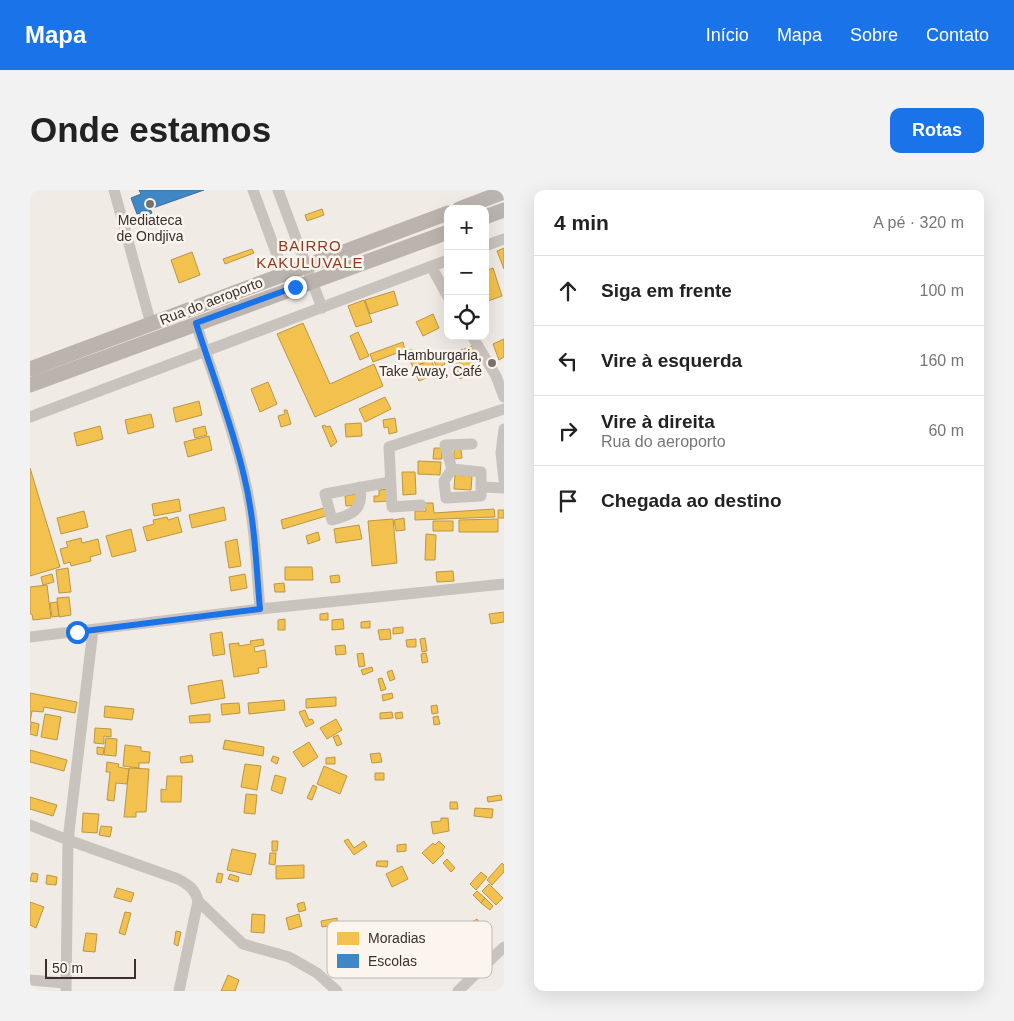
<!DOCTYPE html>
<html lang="pt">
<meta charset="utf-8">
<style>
:root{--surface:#fff;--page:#f2f2f2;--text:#222;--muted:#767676;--line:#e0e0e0;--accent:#1a73e8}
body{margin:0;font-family:Helvetica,sans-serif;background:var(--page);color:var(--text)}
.controls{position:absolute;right:15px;top:15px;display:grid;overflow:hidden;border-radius:10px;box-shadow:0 5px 20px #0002}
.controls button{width:45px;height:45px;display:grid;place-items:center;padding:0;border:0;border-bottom:1px solid var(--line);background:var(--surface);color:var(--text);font:25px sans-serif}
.scale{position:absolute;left:15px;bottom:12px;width:91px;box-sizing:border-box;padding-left:5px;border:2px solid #3b302b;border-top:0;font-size:14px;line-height:18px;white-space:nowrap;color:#3b302b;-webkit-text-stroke:4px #fbf5ee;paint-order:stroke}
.stop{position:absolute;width:15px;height:15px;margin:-11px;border:4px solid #1a73e8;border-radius:50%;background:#fff}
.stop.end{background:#1a73e8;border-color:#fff;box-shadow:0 1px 5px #0008}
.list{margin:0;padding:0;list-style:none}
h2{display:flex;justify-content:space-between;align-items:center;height:65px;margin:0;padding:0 20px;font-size:21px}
h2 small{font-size:16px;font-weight:400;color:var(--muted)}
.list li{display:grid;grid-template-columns:32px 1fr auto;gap:15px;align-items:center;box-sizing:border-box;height:70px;padding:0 20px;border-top:1px solid var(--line)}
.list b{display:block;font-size:19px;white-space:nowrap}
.list p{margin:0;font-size:16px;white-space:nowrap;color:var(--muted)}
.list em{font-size:16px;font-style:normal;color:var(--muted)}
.icon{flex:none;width:28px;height:28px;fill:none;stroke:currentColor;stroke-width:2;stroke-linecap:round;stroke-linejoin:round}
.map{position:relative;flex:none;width:474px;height:801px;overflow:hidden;border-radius:10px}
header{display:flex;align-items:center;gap:30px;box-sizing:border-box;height:70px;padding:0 25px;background:var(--accent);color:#fff}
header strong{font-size:24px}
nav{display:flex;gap:28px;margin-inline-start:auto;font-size:18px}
.intro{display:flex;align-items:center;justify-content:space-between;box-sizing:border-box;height:120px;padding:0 30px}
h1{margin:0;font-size:35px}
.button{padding:12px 22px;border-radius:10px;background:var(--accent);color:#fff;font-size:18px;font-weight:700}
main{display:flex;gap:30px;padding:0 30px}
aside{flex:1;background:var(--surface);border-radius:10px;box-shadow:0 5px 20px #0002}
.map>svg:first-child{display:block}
</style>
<header>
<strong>Mapa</strong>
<nav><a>Início</a><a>Mapa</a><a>Sobre</a><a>Contato</a></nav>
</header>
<div class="intro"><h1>Onde estamos</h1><a class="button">Rotas</a></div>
<main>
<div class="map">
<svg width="474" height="801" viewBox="0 0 474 801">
<rect width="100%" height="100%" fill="#f0ebe5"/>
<path fill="#f2c14e" stroke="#bb9644" d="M292,19l2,6 -17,6 -2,-6z
M474,58v21l-7,-18z
M222,59l2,4 -29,11 -2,-5z
M162,62l8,23 -21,8 -8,-23z
M463,78l9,28 -17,6v-31z
M364,101l4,14 -28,9 -5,-14z
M334,110l8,22 -16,5 -8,-21z
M403,124l6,14 -16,8 -7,-14z
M273,133l27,61 44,-20 9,22 -68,31 -38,-83z
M328,142l11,24 -9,4 -10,-24z
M474,149v18l-5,3 -6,-16z
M373,152l2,8 -32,12 -3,-8z
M443,156l3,8 -9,3 -3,-8z
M382,159l3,7 -6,2 -2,-7z
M433,159l3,8 -13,6 -3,-8z
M398,163l3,7 -18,7 -3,-6z
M412,167l3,7 -8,4 -3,-7z
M436,169l2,4 5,-2 4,9 -17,9 -6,-14z
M401,170l6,13 -18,8 -6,-14z
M238,192l9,22 -17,8 -9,-23z
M355,207l6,12 -26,13 -6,-13z
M169,211l3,14 -26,7 -3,-14z
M254,220h3l4,14 -10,3 -3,-11 7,-2z
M121,224l3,13 -26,7 -3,-14z
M365,228l2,14 -8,2 -1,-7 -4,1 -1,-8z
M331,233l1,13 -16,1 -1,-13z
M295,235l1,2 4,-1 7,16 -6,5 -9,-21z
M70,236l3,13 -26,7 -3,-13z
M175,236l2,9 -12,3 -2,-9z
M179,246l3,14 -24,7 -4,-15z
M404,258h8v11h-9z
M424,259h7l1,9 -8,1z
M388,271l23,1 -1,13 -22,-1z
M0,278l30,99 -30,9z
M372,282h13l1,22 -13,1z
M425,284l17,2 -1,14 -17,-1z
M359,299v12l-15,1v-6h5v-6z
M327,304l1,11 -12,1 -1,-10z
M149,309l2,12 -27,5 -2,-12z
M395,313h8l1,10 60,-4 1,8 -80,3v-9h11z
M194,317l2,13 -34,8 -3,-13z
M294,318l2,8 -43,13 -2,-9z
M468,320h6v8h-6z
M54,321l4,16 -27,7 -4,-16z
M137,327l1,3 10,-3 4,15 -35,9 -4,-14 11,-3 -1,-4z
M374,328l1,12 -9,1 -2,-11z
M363,329l4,44 -25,3 -4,-45z
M468,329v13h-39v-12z
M403,331h20v10h-20z
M329,335l3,14 -26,4 -2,-14z
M101,339l5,22 -24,6 -6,-21z
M288,342l2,8 -12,4 -2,-8z
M396,344l10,1 -1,25h-10z
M51,348l1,5 16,-4 3,15 -11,3 1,4 -20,5 -1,-4 -6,2 -4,-15 8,-2 -2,-5z
M207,349l4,27 -12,2 -4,-26z
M255,377h27l1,13h-28z
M38,378l3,24 -12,1 -3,-23z
M423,381l1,10 -17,1 -1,-10z
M22,384l2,8 -11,3 -2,-8z
M215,384l2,14 -16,3 -2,-14z
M309,385l1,7 -9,1 -1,-7z
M254,393l1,9h-10l-1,-8z
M17,395l4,33 -18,2 -1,-6h-2v-27z
M39,407l2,18 -12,2 -2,-19z
M27,412l2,14 -7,1 -2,-14z
M474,422v10l-13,2 -2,-10z
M298,423v7h-8v-6z
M255,429v11h-7v-10z
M313,429l1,10 -12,1v-10z
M340,431v7h-9v-6z
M373,437v6l-10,1v-6z
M360,439l1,10 -11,1 -2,-10z
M192,442l3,22 -12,2 -3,-22z
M395,448l2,13 -5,1 -2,-13z
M233,449l1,6 -10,2 1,5 10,-2 2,17 -9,1 1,5 -25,4 -5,-33 10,-1v3l12,-2 -1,-3z
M386,449v8h-9l-1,-7z
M315,455l1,9 -10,1 -1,-9z
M333,463l2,13 -6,1 -2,-13z
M396,463l2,9 -6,1 -1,-9z
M342,477l1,4 -10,4 -2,-5z
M362,480l3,9 -5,2 -3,-9z
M352,488l4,11 -5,2 -3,-12z
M192,490l3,18 -34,6 -3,-18z
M0,503l47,9 -2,11 -31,-6 -1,5 -11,-1 -2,11z
M362,503l1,5 -10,3 -1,-6z
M306,507v9l-30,2v-9z
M254,510l1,10 -36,4 -1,-11z
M209,513l1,10 -18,2 -1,-11z
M407,515l1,8 -6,1 -1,-8z
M75,516l29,3 -2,11 -28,-3z
M275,520l4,10 3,-1 2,4 -8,4 -7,-15z
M362,522l1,6 -13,1v-6z
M372,522l1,6 -7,1 -1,-6z
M15,524l16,3 -4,23 -16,-3z
M180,524v8l-20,1 -1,-7z
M408,526l2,8 -6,1 -1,-8z
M306,529l6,11 -15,9 -7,-11z
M1,532l8,2 -2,12 -7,-2z
M65,538l16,1v8l-7,-1v8l-10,-1z
M308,545l4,9 -5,2 -4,-9z
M76,548l11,1 -1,17 -12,-1z
M195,550l39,7 -1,9 -40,-7z
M279,552l9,15 -15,10 -10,-15z
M95,555l16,2v4l9,1 -1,11h-10v5l-16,-2z
M67,557l7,1 -1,7 -6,-1z
M0,560l37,10 -3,11 -34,-9z
M350,563l2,9 -10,1 -2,-9z
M162,565l1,7 -12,1 -1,-6z
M243,566l6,2 -2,6 -6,-3z
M305,567v7h-9v-6z
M77,572l12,2 -1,3 11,2 -2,15 -11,-1 -2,18 -7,-1 3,-28h-4z
M215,574l16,2 -4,24 -16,-3z
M294,576l23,10 -7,18 -23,-10z
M99,578l20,1 -3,43h-10v5h-12z
M345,583h9v7h-9z
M245,585l11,3 -4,16 -11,-4z
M137,586h15l-1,26h-20v-13l5,1z
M283,595l4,2 -5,13 -5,-2z
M216,604l11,1 -2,19 -11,-1z
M471,605l1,5 -14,2 -1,-5z
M0,607l27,8 -4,11 -23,-7z
M420,612h7l1,7h-8z
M445,618l18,1 -1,9 -18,-2z
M53,623l16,1 -2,19 -15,-1z
M411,628h7l1,13 -16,3 -2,-12 10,-1z
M71,636l11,1 -2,10 -11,-2z
M318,649l6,9 10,-7 3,5 -13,9 -10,-14z
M242,651h6l-1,10h-5z
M409,651l6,6 -3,4 2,2 -11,11 -11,-11 11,-10 2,2z
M376,654v7l-9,1v-7z
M202,659l24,5 -5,21 -24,-5z
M240,663h6l-1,12 -6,-1z
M417,669l8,9 -4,4 -8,-9z
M347,671h11l-1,6 -11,-1z
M472,673l2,2v7l-12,13 -5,-5z
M274,675v13l-28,1v-13z
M372,676l6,13 -16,8 -6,-13z
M451,682l6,5 -11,13 -6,-6z
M2,683l6,1 -1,8 -7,-1z
M188,683l5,1 -2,9 -5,-1z
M200,684l9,3 -1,5 -10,-3z
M17,685l10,2 -1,8 -10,-1z
M459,694l14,14 -7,7 -14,-14z
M87,698l17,5 -3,9 -17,-5z
M447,701l8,7 -4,5 -8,-8z
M455,708l8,8 -3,4 -9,-7z
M0,712l14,5 -8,21 -6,-3z
M274,712l2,8 -7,2 -2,-8z
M95,722l6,1 -6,22 -6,-2z
M222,724l13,1 -1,18 -13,-1z
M269,724l3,12 -13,4 -3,-12z
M307,728l1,6 -16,3 -1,-6z
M447,729l5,9 -14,9 -6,-9z
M146,741l5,1 -3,14 -4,-2z
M56,743l11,1 -2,18 -12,-1z
M198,785l11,5 -4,11h-14z"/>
<path fill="#3f88c5" stroke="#3e6e97" d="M109,0h65l-54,19 2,4 -11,4 -1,-4 -3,1 -6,-16 10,-4z"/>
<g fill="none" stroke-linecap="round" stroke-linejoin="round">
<path stroke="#c9c3be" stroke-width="11" d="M84,0l37,134
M223,0l31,84
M248,0l44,118
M455,56l19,-7
M401,76l17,31
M166,133c16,51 36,101 48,153 11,44 12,89 16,133
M442,146l24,40 8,21
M0,227l418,-157
M474,239l-3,24 3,27
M422,279l29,3v24l-35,2 -2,-17z
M422,279l-7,-24 27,-1
M330,297c4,23 -8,28 -28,33l-7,-26 65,-12
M451,297l23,1
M391,315l-29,2 -3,-60 115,-38
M0,447l230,-28 244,-25
M0,635l38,15 110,39c11,6 17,10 20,22l-19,90
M168,711l45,43 46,13 28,16 20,18
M0,790l35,3
M36,801l2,-151 25,-210
M428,801l46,-44"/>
<path stroke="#bab3ae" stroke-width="15" d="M429,19l45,-17
M455,27l19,-7
M0,179l418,-156
M0,195l418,-153"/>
</g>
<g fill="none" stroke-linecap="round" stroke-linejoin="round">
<path stroke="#1a73e8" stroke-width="6" d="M47,442l183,-23c-4,-44 -5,-89 -16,-133 -12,-52 -32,-102 -48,-153l99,-36"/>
</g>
<g fill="#7a716c" stroke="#fbf5ee" stroke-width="2">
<circle cx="120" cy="14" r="5"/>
<circle cx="462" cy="173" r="5"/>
</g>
<g text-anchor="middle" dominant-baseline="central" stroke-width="5" stroke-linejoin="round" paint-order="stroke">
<g font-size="14" fill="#3b302b" stroke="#fbf5ee">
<text x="120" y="30">Mediateca<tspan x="120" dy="16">de Ondjiva</tspan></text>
<text x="452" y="165" text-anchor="end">Hamburgaria,<tspan x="452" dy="16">Take Away, Café</tspan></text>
</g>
<g font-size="14" fill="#3b302b" stroke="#fbf5ee">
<text transform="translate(181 111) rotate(-21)">Rua do aeroporto</text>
</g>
<g font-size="15" letter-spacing="1" fill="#8c3b22" stroke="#fbf5ee">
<text x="280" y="55">BAIRRO<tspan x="280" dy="17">KAKULUVALE</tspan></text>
</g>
</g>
<rect x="297" y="731" width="165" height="57" rx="8" fill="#fbf5ee" stroke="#c1bab4" stroke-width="1"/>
<rect x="307" y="742" width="22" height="13" fill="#f2c14e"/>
<rect x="307" y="764" width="22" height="14" fill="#3f88c5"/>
<g font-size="14" fill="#3b302b">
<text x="338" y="753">Moradias</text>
<text x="338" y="776">Escolas</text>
</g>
</svg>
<div class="controls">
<button>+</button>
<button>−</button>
<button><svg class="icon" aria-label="locate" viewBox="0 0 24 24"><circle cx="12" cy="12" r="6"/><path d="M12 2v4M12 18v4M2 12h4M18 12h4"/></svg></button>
</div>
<div class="scale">50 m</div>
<div class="stop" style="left:47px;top:442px"></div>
<div class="stop end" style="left:265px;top:97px"></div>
</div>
<aside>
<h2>4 min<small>A pé · 320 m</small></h2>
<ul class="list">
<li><svg class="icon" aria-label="ahead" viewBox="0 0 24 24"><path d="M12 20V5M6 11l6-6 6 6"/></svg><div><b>Siga em frente</b></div><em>100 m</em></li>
<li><svg class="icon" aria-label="left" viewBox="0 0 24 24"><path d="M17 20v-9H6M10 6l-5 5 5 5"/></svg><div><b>Vire à esquerda</b></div><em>160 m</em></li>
<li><svg class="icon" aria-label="right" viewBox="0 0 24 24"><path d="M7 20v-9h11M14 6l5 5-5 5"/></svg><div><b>Vire à direita</b><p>Rua do aeroporto</p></div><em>60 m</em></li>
<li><svg class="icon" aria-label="arrive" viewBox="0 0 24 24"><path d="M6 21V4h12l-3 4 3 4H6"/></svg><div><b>Chegada ao destino</b></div></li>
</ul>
</aside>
</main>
